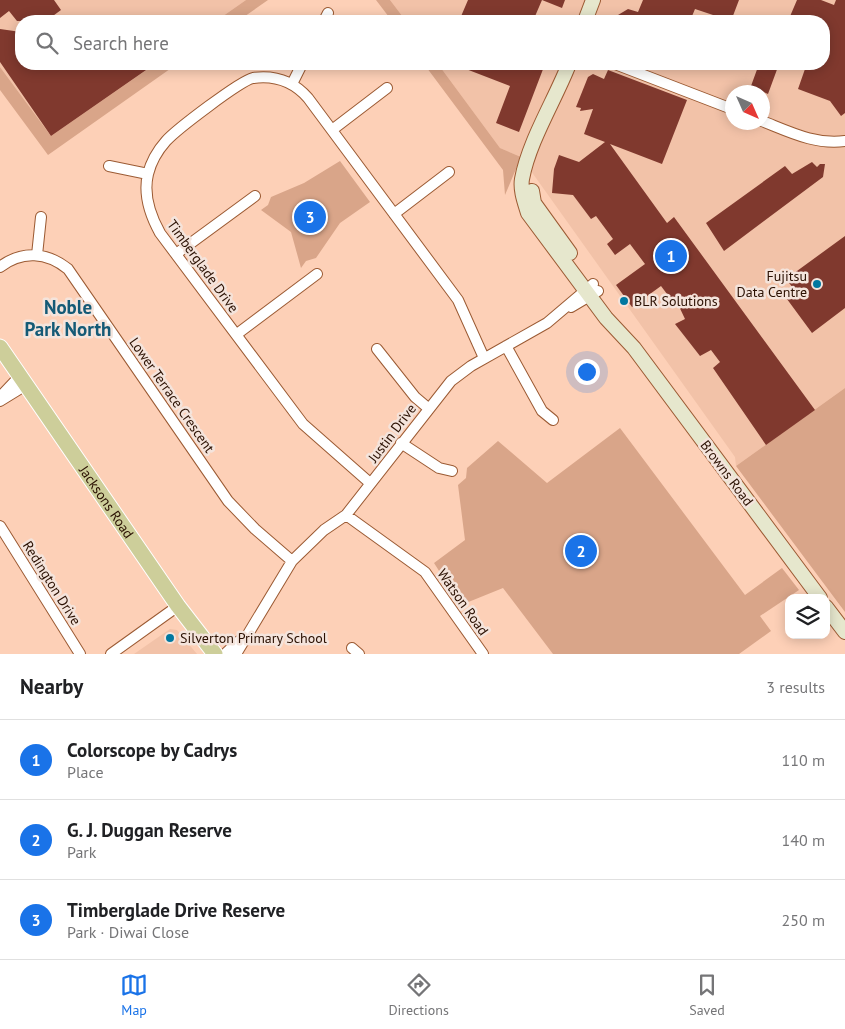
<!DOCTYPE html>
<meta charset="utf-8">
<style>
:root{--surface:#fff;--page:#f2f2f2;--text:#202124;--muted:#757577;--line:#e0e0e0;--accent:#1a73e8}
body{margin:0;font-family:"PT Sans",sans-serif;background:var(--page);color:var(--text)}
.controls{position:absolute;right:15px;bottom:15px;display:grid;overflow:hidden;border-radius:10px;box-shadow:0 2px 12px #0003}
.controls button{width:45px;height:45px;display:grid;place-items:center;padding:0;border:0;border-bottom:1px solid var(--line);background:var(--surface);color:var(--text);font:25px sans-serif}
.compass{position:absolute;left:725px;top:85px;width:45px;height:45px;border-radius:50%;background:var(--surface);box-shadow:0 2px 12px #0003;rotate:135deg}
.you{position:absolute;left:586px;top:371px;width:18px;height:18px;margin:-12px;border:4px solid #fff;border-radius:50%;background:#1a73e8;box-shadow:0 0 0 8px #1a73e833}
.badge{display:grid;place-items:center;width:32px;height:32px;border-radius:50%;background:var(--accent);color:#fff;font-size:16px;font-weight:700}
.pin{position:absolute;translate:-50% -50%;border:2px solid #fff;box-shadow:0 1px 5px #0006}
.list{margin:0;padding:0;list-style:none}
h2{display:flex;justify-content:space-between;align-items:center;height:65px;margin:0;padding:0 20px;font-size:21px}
h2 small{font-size:16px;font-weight:400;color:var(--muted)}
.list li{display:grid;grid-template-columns:32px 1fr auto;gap:15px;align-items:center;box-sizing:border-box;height:80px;padding:0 20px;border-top:1px solid var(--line)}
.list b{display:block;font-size:19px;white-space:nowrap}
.list p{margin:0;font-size:16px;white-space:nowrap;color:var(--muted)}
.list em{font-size:16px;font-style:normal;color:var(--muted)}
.icon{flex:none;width:28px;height:28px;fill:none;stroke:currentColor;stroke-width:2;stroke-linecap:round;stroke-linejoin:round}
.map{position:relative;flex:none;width:845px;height:654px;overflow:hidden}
.search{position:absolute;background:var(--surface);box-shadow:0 2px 12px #0003;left:15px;right:15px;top:15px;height:55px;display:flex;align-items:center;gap:12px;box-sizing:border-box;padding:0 18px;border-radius:20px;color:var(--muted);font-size:19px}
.sheet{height:305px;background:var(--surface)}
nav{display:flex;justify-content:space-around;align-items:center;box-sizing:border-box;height:70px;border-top:1px solid var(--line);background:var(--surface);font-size:14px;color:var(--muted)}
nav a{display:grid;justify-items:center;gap:2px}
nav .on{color:var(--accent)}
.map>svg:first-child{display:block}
</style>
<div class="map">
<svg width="845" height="654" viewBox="0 0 845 654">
<rect width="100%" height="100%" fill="#fdd0b7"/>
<path fill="#f2c2a8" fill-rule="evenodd" d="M0,0h246l-30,21h-195v43h134l-104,72 -51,-69z
M390,0h455v388l-109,78 -1,-9 -214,-300 -21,-9 -62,-84h386v-43h-418zM732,92h30v30h-30z
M170,629l7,1 20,24h-63z"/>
<path fill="#d9a589" d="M246,0h22l-30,21h-22z
M376,0h14l16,21h-14z
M155,64h22l-129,91 -48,-65v-23l51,69z
M424,64h14l62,84 21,9 -16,38 -2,-25z
M340,161l30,41 -30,21 -24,35 -10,3 -5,7 -10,-36 -30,-22 7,-5 3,-8 33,-14z
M845,388v224l-109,-146z
M620,428l125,167 37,-27 17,22 -39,26 11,15 -32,23h-186l-50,-66 -42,17 -27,-42 31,-23 -7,-55 8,-7 1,-10 31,-27 49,42z"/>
<path fill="#80392e" d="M0,0h54l7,10 -15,11h-29l-8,-10 -9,7z
M468,0h74l-9,21h-74z
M542,0h23l-3,8z
M643,0h96l-8,21 -36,-12 -5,12h-74l2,-6 10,-6 10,3z
M797,0h24l13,5 2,-5h9v113l-4,3 -11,-15 -32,-12 7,-20 -13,-5h32v-43h-36z
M0,29l21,3v32h125l3,4 -98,68 -51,-74z
M453,64h92l-26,68 -23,-9 14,-37z
M759,64h20l-11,30 -17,-8z
M608,70l79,30 -25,64 -52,-20 57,79 7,-6 141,193 -49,35 -53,-77 7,-6 -9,-12 -11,6 -25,-32 10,-5 -9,-19 -3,2 -12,-16 -29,21 -16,-22 29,-21 -15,-20 -15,11 -8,-11 6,-5 -17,-23 -5,3 -18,-24 -21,-2 2,-24 5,-14 20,7 26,-20 -21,-8 9,-25 -13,2 1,-3 -5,-1 12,-30 5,-3 11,5z
M812,162l5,5 3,-3h5l-2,13 -99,74 -18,-28 79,-57 7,8z
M845,236v72l-33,25 -28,-38 9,-7 -7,-9z"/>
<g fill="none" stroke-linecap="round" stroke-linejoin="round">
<defs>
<path id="street" d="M324,21l4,-8
M615,64l117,45
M292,84l10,-20
M762,121c28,11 53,24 83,20
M332,130l55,-42
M109,166l39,8
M394,214l55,-42
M176,254l79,-58
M37,255l4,-38
M0,267c22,-17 47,-15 68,2l160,232 27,28 37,32
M571,307l27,-16
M237,334l80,-60
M506,346l36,65 11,9
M377,349l38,48 13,11
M1,396l19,-20
M0,401l26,-16
M401,443l38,25 13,3
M370,483l-67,-59 -143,-191c-10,-18 -17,-38 -12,-59 3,-12 10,-24 18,-33 11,-12 74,-60 87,-63 22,-3 41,4 55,20l150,202 26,58
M346,515l79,57 58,82
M0,526l80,128
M352,648l7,6
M111,654l67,-48
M225,654l14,-13
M236,654l56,-93 32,-31 22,-15 105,-134 20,-15 76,-43 46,-39"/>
<path id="secondary" d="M585,21l8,-21
M569,64c-14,36 -40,77 -47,115 -2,11 3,24 6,34l78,105 28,30 186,250
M532,191l2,12 36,50
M826,607l19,25"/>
<g id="primary">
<path id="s1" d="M0,347l178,259 37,48"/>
</g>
</defs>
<use href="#street" stroke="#9b5a33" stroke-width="12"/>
<use href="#secondary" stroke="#9b5a33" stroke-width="16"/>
<use href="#primary" stroke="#fff" stroke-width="17"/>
<use href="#street" stroke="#fff" stroke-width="10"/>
<use href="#secondary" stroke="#e6e7cd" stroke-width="14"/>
<use href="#primary" stroke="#cdce9a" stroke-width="15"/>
</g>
<g fill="#0078a0" stroke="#f4e4dc" stroke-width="2">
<circle cx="817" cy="284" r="5"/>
<circle cx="624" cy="301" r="5"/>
<circle cx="170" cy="638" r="5"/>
</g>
<g text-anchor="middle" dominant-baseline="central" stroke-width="5" stroke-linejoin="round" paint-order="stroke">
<g font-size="14" fill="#2a1002" stroke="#f4e4dc">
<text transform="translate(203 266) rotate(54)">Timberglade Drive</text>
<text transform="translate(172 395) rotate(55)">Lower Terrace Crescent</text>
<text transform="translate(392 433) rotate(-53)">Justin Drive</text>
<text transform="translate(727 473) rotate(53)">Browns Road</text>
<text stroke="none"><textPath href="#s1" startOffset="188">Jacksons Road</textPath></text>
<text transform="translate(52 583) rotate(58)">Redington Drive</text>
<text transform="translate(463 602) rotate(55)">Watson Road</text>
</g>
<g font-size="14" fill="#2a1002" stroke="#f4e4dc" text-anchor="start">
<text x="807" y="276" text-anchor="end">Fujitsu<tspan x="807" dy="16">Data Centre</tspan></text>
<text x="634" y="301">BLR Solutions</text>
<text x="180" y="638">Silverton Primary School</text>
</g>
<g font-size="19" font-weight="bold" fill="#145a76" stroke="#f4e4dc">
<text x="68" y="307">Noble<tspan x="68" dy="22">Park North</tspan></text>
</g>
</g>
</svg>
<div class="controls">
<button><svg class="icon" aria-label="layers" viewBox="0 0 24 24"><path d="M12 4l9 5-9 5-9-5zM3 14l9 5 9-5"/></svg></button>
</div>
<svg class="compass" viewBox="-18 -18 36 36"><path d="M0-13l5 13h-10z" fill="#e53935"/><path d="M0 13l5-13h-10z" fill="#757577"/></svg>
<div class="you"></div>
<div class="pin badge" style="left:671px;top:256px">1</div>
<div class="pin badge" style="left:581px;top:551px">2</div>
<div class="pin badge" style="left:310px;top:217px">3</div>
<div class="search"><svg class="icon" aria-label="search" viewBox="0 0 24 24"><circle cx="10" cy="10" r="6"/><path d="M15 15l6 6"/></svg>Search here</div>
</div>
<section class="sheet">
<h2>Nearby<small>3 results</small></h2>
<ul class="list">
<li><span class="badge">1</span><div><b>Colorscope by Cadrys</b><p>Place</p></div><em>110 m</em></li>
<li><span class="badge">2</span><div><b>G. J. Duggan Reserve</b><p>Park</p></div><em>140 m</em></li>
<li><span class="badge">3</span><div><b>Timberglade Drive Reserve</b><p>Park · Diwai Close</p></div><em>250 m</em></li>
</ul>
</section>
<nav>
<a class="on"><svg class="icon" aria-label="map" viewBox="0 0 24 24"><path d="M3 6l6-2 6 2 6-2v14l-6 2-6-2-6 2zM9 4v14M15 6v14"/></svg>Map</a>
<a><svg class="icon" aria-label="directions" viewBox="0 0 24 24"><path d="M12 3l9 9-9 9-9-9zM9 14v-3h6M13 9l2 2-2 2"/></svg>Directions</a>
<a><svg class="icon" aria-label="saved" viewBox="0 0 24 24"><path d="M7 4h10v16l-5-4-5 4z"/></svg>Saved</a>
</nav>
